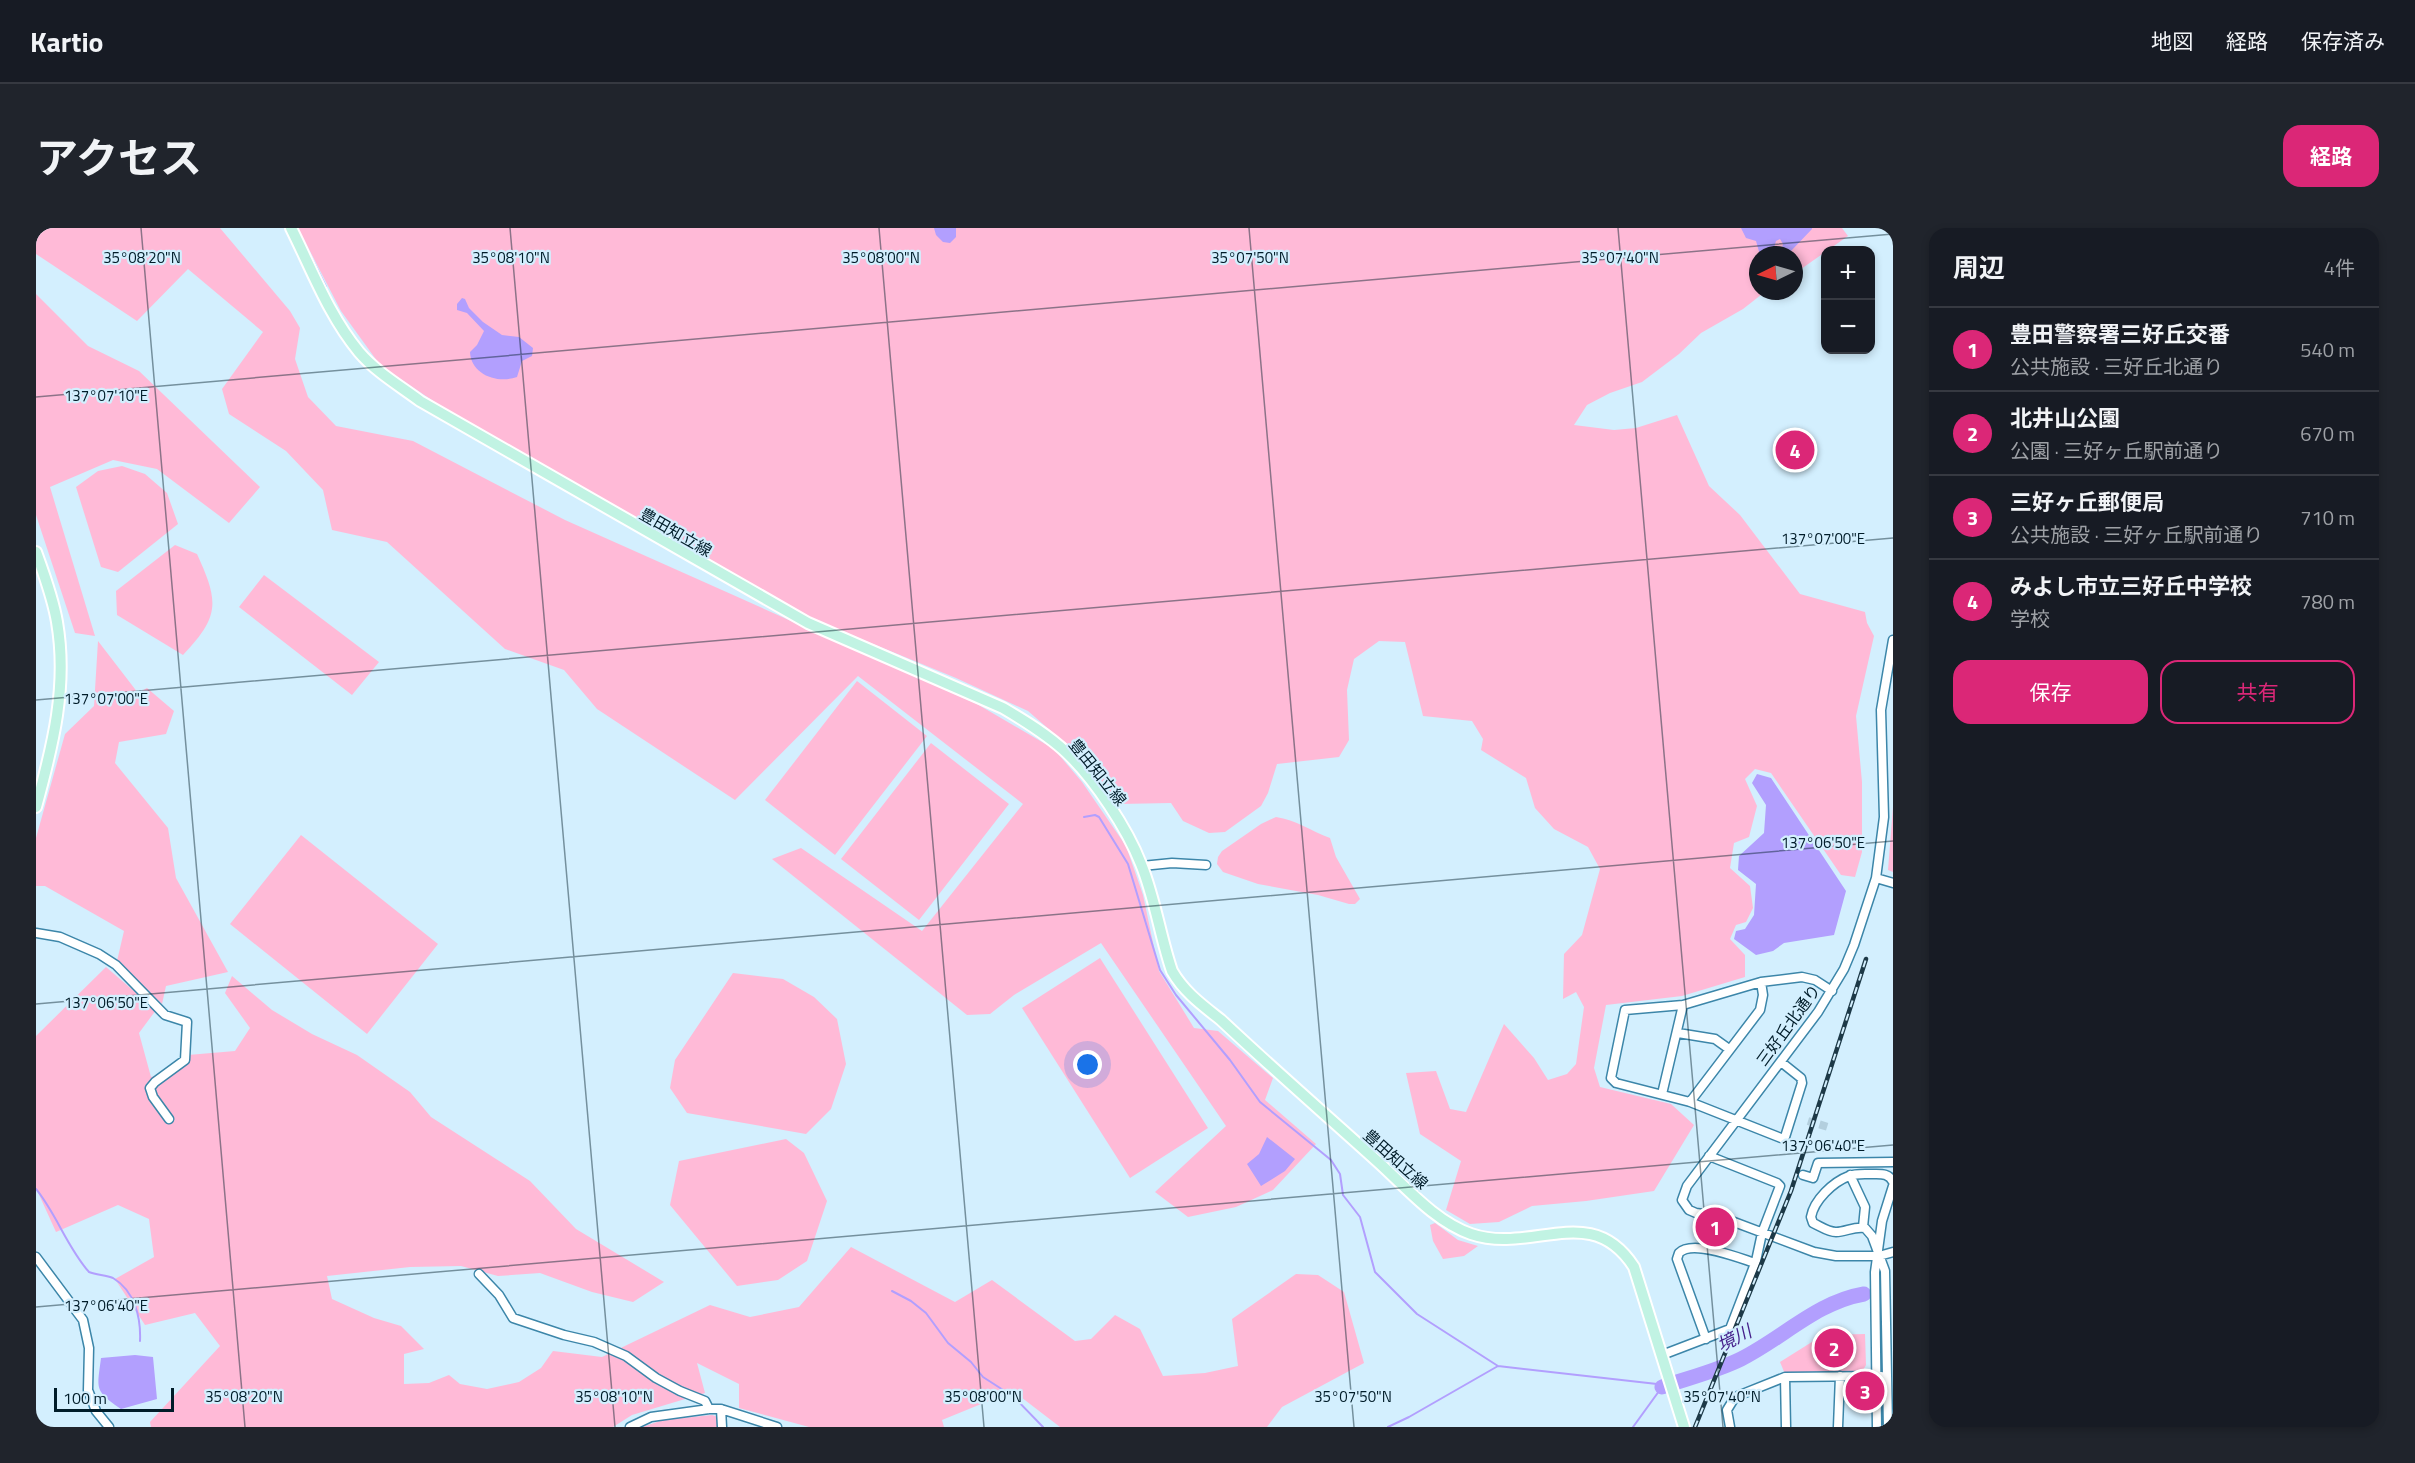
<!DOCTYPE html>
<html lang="ja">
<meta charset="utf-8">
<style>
:root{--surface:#171b24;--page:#20242c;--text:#f1f3f6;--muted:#9ea1a6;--line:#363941;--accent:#db2777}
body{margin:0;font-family:"Titillium Web","Noto Sans JP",sans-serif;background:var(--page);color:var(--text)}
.controls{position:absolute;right:18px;top:18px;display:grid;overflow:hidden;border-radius:12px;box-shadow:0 3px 9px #0003}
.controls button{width:54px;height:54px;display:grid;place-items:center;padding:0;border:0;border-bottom:2px solid var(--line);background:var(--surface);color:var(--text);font:30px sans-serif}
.compass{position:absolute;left:1713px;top:18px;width:54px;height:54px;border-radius:50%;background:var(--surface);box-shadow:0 3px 9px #0003;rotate:265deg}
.scale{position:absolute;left:18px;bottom:15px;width:120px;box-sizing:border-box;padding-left:6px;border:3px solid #001c29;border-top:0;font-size:16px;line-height:21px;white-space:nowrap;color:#001c29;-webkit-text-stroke:4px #d3effe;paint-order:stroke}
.you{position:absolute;left:1052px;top:837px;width:21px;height:21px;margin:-15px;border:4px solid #fff;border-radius:50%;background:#1a73e8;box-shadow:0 0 0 9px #1a73e833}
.badge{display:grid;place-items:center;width:39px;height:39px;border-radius:50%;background:var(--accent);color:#fff;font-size:20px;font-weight:700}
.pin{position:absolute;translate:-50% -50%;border:3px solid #fff;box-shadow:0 2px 6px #0006}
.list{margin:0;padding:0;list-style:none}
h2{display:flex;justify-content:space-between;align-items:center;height:78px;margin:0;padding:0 24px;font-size:26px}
h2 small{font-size:20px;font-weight:400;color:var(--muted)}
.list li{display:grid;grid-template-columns:39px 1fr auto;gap:18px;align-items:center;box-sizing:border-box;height:84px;padding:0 24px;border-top:2px solid var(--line)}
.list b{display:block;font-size:22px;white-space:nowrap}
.list p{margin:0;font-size:20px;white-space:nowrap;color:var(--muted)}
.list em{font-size:20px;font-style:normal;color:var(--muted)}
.actions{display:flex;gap:12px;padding:18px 24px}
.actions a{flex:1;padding:14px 0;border:2px solid var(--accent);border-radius:18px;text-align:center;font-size:21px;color:var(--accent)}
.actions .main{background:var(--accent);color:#fff}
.map{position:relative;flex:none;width:1857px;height:1199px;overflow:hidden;border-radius:18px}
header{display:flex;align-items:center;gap:36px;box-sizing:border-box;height:84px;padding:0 30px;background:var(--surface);border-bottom:2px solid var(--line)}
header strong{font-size:28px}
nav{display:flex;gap:33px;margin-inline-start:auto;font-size:21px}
.intro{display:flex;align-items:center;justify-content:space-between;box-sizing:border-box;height:144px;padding:0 36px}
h1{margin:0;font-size:42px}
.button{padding:15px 27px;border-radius:18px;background:var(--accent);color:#fff;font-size:21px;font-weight:700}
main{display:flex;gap:36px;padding:0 36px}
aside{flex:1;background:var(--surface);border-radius:18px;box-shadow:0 3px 9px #0003}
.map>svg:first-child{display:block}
</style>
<header>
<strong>Kartio</strong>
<nav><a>地図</a><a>経路</a><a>保存済み</a></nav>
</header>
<div class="intro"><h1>アクセス</h1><a class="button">経路</a></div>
<main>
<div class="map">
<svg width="1857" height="1199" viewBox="0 0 1857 1199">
<rect width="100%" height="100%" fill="#d3effe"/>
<path fill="#ffbad7" d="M0,0h184l70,83 10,17 -5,31 13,38 28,29 77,15 152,79 412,184 77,45 28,33 44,64 17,49 16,76 35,57 24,3 55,47 -8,22 51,44 -43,46 -37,17 -48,10 -33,-25 71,-66 -125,-183 -87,52 -24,19 -23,1 -195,-156 29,-11 121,83 101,-127 -165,-128 -123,124 -138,-91 -33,-39 -59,-21 -118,-107 -55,-12 -9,-40 -37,-39 -57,-37 -7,-25 41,-57 -75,-63 -51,52 -101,-67z
M262,0h1544l6,8 -54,38v-19h-36v36h8l-23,18 -42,24 -22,21 -37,28 -32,11 -23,12 -13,20 40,5 22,-2 41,-13 32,71 31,29 60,79 65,18 2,11 7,13 -18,80 6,66v70l-7,25 -14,-2 -70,-102 -16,-4 -10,10 12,27 -8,31 -15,6 -4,25 20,18 3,22 -7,14 -10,3 -6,14 15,16v22l-63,19 -76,9 -12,63 6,19 71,17 23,21 -40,66 -68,10 -54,5 -33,16 -29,2 -24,-14 15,-49 -41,-27 -14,-61 30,-2 14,38 16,3 38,-88 30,34 14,22 19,-6 9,-10 8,-57 -8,-15 -13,7 1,-45 18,-19 18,-66 -12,-22 -34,-18 -19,-21 -9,-30 -45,-28 2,-11 -11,-18 -49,-5 -18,-74 -26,-1 -25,18 -7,31 2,50 -10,17 -62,7 -9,29 -7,13 -36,26 -16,1 -26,-12 -12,-18 -52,1 -14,-19 -38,-40 -39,-34 -72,-33 -139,-57 -375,-214 -62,-42 -39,-54z
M0,66l52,52 51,25 121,116 -31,36 -72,-54 -44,-9 -63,27 45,149 -20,-3 -39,-118z
M86,238l23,8 22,19 11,31 -60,48 -17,-5 -25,-80 22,-16z
M139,317l22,9c22,48 23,62 -14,101l-66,-40 -1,-24z
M228,347l115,87 -27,33 -113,-88z
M62,413l40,52 9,-5 27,23 -8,23 -47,8 -4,21 53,65 8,50 52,94 -62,14 -4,18 -45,-43 7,-30 -79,-45h-9v-48l29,-104 29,-28z
M821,453l70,55 -92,119 -70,-55z
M895,515l78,61 -90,116 -78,-61z
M1857,579v65l-5,-2z
M1240,589c20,3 35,14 54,21l6,19 24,42 -5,5h-6l-31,-9 -60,-11 -35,-12 -6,-8 1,-7 4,-6 39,-27z
M265,607l137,109 -71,90 -137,-110z
M1064,730l108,170 -78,50 -108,-170z
M70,739l50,43 -17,23 12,44 32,-9 5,-13 47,-4 15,-23 -25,-35 7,-17 40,34 40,24 45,21 53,37 21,25 99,64 46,48 88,53 -31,20 -41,-10 -52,-19 -42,3 -37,-10 -51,1 -83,9 5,23 42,19 27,8 23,23 -20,5v30l25,-1 20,-8 11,9 27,5 32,-7 22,-14 12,-17 49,6 108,-52 40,12 49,-10 52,-60 104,55 37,-22 83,61 16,-2 24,-24 25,14 23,47 42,-3 33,-7 -6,-47 64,-45 22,1 26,17 20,71 -82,44 -15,20h-207l-47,-36 -71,29 2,7h-135l-70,-19v-24l-42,-21 8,30 -73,22 -19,12h-462l-1,-5 70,-76 -25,-33 -50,12 -30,-46 39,-22 -5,-38 -31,-14 -62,27 -20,-44v-152z
M697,745l50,6 31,18 23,22 9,45 -15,45 -25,25 -119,-21 -17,-25 5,-28z
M750,911l18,14 23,48 -20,60 -29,19 -41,6 -67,-81 9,-44z
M1399,995l23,17 20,6 -14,10 -21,3 -10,-18 -3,-16z
M1829,1106l1,31 -4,7 -77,2 -5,-12 43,-27z
M676,1187l6,2 2,10h-78l21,-7z"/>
<path fill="#b29ffe" d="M898,0h22v9l-6,6 -7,-1 -7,-7z
M1705,0h71v1l-21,22v4h-11l3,-11 -3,-5 -4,2 -2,7 -6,7h-8l-4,-14 -10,-3z
M426,70l3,1 4,9 14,14 19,13 17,2 14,11 -1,8 -10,5 -5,16c-19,7 -46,-2 -47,-25l7,-7 7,-14 -17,-18 -10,-3v-6z
M1721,546l14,4 75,113 -12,44 -50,8 -11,8 -17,4 -22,-16 2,-8 9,-2 9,-14 2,-31 -18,-14 1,-14 25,-23 2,-28 -14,-22z
M1231,909l28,22 -10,12 -24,15 -14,-22 12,-10z
M99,1127l18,2 4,42 -36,10c-27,-19 -24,-19 -20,-51z"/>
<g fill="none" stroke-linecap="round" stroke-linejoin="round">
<path stroke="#b29ffe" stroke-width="2" d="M261,0l29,59
M1048,589l11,-2 4,2 29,47 32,106 16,25 54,65 30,42 71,58 9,14 3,21 17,22 15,55 42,42 81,52 159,18 5,3 -29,40
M0,961c21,26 31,58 53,83 8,3 17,3 24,6 22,13 28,40 27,63
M856,1063l19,10 15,12 22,30 23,19 12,15 31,20 29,30
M1352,1199l21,-10 89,-51"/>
<path stroke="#b29ffe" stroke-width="15" d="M1626,1159c26,-9 55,-16 79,-28 42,-21 76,-57 123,-65"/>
<path stroke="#b3cfde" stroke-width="8" stroke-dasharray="8 4" stroke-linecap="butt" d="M1772,893l20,6"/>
<defs>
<path id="minor" d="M1857,412l-12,70 3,107 -8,61 -22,67 -10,24 -26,43 -131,174 -5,14 7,10 7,3 22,3 96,36 22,4h43l14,-4
M1106,638l30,-3 34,2
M1840,650l17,5
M0,705l24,4 39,17 17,11 49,50 22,7 -2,38 -30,22 -5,6 3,9 16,22
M1642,805l37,6 14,10
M1745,834l20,16 1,5 -17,54 -4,1 -91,-36 -74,-19 -5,-5 14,-68 58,-5 78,-23 41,-5 13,3 17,11
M1626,866l21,-89
M1654,874l70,-92 3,-15 -2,-13
M1767,947l10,3 5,-15 75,-1
M1814,947l15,32 -2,20
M0,1029l47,63 6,28 -1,42 8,21 13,16
M443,1046l20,21 14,23 51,17 30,7 32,14 30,22 24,13 25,10 4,8
M1670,1111l-29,-80 2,-6c13,-14 60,5 76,10
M1626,1127l68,-26 26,-68 6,-28 18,-47 -3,-3 -68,-27
M1749,1149l1,50
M685,1181l1,18
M594,1199l21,-10 58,-8h12l56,18
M1694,1199l-3,-17 8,-13 50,-20 96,-1
M1802,1199l2,-51
M1841,1199l-2,-155 7,-51 11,-35
M1852,1199l-3,-156 -13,-35 -7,-8c-11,-2 -19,4 -29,4 -8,0 -16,-6 -23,-9l-2,-6c3,-17 22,-35 38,-41 7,-3 16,-2 24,-2 8,0 16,-1 20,8"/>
<path id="major" d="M255,0c21,42 38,88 68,124 17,20 41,34 61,49l388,222 195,85c22,13 45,27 64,45 28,27 60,75 74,111 14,34 19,72 31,107 12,21 30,34 49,49 51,48 104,94 156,141 28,25 57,60 94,73 61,21 120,-34 163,33l50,160
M0,324c8,22 17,46 21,70 11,64 -4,123 -21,185"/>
</defs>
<use href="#minor" stroke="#3c86a9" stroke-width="11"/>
<use href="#major" stroke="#fff" stroke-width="14"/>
<use href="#minor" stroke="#fff" stroke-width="8"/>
<use href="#major" stroke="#c1f3e3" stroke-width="10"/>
<defs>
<path id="rail" d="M1659,1199l96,-236 75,-232"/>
</defs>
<use href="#rail" stroke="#1d3947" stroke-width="4.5"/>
<use href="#rail" stroke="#d3effe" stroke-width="2" stroke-dasharray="7" stroke-linecap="butt"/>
</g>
<path fill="none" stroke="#001c29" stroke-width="1.5" stroke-opacity="0.45" d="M105,0l104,1199M474,0l105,1199M843,0l105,1199M1213,0l105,1199M1582,0l105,1199M0,169l1857,-163M0,472l1857,-162M0,776l1857,-163M0,1079l1857,-162"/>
<g text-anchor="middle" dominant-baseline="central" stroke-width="4.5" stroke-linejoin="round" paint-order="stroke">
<g font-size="16" fill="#001c29" stroke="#d3effe">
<text transform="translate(640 304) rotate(30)">豊田知立線</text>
<text transform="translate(1062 544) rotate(51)">豊田知立線</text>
<text transform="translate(1752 797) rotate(-54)">三好丘北通り</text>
<text transform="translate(1360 931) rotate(42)">豊田知立線</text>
</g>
<g font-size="18" font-style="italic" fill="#441e8a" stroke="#d3effe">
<text transform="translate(1698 1110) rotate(-27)">境川</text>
</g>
</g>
<g font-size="15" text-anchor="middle" fill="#001c29" stroke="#d3effe" stroke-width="4.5" stroke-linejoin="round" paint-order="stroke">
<text x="106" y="35">35°08'20"N</text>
<text x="475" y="35">35°08'10"N</text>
<text x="845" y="35">35°08'00"N</text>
<text x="1214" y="35">35°07'50"N</text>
<text x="1584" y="35">35°07'40"N</text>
<text x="70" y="173">137°07'10"E</text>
<text x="1787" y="316">137°07'00"E</text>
<text x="70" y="476">137°07'00"E</text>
<text x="1787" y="620">137°06'50"E</text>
<text x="70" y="780">137°06'50"E</text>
<text x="1787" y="923">137°06'40"E</text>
<text x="70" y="1083">137°06'40"E</text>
<text x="208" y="1174">35°08'20"N</text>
<text x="578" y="1174">35°08'10"N</text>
<text x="947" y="1174">35°08'00"N</text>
<text x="1317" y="1174">35°07'50"N</text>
<text x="1686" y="1174">35°07'40"N</text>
</g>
</svg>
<div class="controls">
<button>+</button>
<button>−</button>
</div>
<svg class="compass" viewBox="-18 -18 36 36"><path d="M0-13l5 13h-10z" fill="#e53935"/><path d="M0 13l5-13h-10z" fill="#9ea1a6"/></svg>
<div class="scale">100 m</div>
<div class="you"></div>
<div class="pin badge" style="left:1679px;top:999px">1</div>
<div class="pin badge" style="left:1798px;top:1120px">2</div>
<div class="pin badge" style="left:1829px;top:1163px">3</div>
<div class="pin badge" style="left:1759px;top:222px">4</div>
</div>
<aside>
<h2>周辺<small>4件</small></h2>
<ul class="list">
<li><span class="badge">1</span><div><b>豊田警察署三好丘交番</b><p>公共施設 · 三好丘北通り</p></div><em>540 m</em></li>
<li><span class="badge">2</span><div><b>北井山公園</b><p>公園 · 三好ヶ丘駅前通り</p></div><em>670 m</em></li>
<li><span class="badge">3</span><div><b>三好ヶ丘郵便局</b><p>公共施設 · 三好ヶ丘駅前通り</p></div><em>710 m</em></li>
<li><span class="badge">4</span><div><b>みよし市立三好丘中学校</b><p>学校</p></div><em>780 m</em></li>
</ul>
<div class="actions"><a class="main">保存</a><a>共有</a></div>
</aside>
</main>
